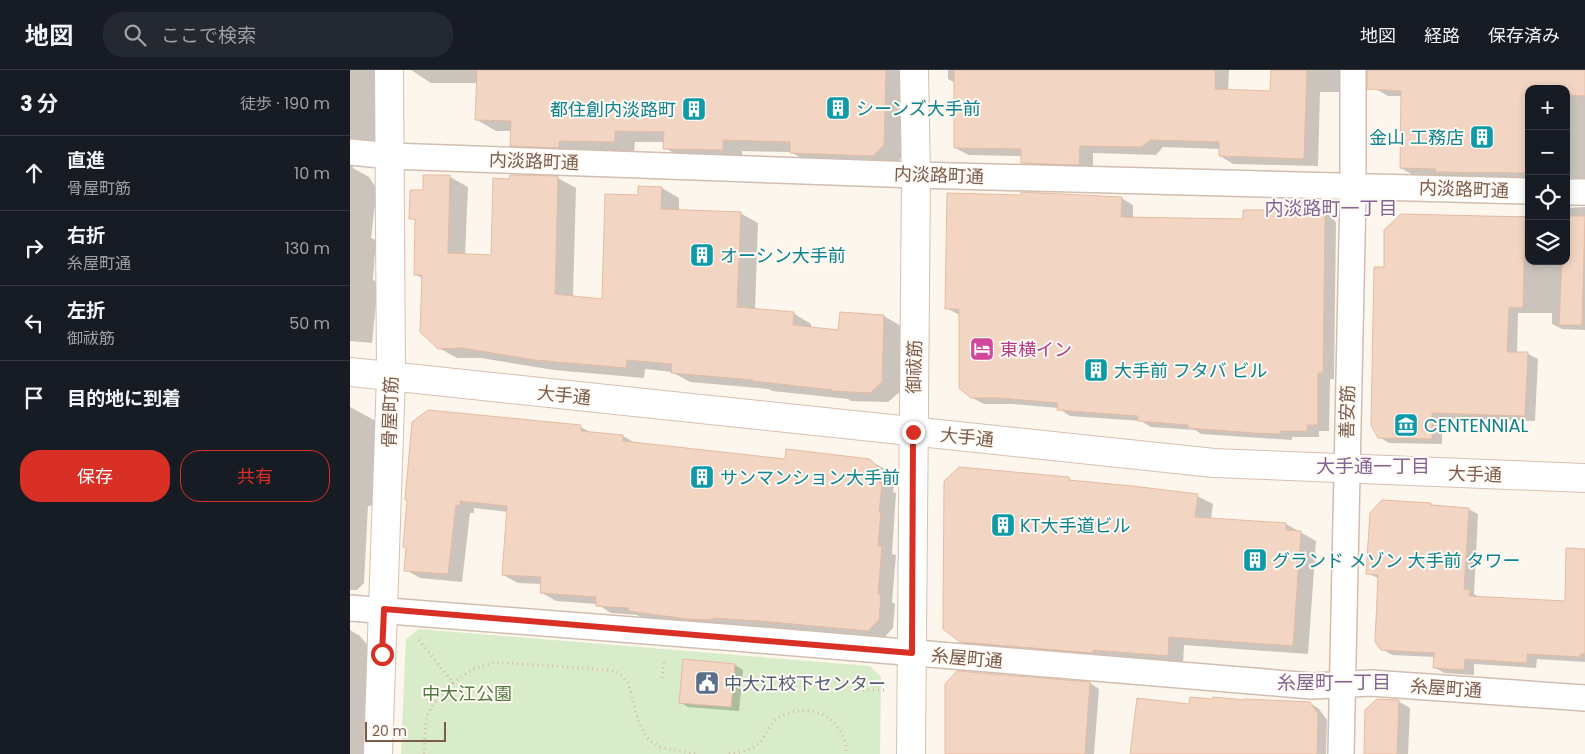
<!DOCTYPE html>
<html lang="ja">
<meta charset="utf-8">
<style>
:root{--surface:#171b24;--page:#242831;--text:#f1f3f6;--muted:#9ea1a6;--line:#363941;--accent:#d93025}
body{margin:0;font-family:Poppins,"Noto Sans JP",sans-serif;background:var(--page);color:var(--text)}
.controls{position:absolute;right:15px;top:15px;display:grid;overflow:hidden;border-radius:10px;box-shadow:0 2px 8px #0003}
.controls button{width:45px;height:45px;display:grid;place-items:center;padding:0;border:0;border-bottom:1px solid var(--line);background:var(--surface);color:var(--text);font:25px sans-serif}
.scale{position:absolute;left:15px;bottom:12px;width:81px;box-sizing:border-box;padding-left:5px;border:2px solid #7a5c4d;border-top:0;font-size:14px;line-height:18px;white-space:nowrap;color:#7a5c4d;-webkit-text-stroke:4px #fffaf3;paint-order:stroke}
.stop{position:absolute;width:15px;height:15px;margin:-11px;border:4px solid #d93025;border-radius:50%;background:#fff}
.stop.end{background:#d93025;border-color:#fff;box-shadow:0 1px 5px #0008}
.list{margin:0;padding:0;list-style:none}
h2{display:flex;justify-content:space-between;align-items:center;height:65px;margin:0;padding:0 20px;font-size:21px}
h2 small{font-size:16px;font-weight:400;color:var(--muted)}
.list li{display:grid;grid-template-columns:32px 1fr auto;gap:15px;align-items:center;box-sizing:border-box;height:75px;padding:0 20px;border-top:1px solid var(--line)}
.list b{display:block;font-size:19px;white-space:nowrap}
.list p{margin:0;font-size:16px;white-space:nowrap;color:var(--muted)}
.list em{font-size:16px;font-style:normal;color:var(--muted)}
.actions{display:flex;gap:10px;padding:15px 20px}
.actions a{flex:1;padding:11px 0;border:1px solid var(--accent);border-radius:20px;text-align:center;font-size:18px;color:var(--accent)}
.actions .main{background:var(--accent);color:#fff}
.icon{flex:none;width:28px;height:28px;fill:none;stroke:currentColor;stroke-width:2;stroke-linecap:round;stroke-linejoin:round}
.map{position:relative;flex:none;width:1235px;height:684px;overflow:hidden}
header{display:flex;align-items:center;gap:30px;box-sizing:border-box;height:70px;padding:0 25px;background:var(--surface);border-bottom:1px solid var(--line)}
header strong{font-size:24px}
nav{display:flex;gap:28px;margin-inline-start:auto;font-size:18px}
.search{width:350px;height:45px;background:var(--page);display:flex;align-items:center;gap:12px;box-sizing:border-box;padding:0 18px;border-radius:20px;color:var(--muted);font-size:19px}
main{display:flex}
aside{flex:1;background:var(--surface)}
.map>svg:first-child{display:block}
</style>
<header>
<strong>地図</strong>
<div class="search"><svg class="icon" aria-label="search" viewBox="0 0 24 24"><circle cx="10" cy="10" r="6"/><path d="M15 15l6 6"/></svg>ここで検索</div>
<nav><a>地図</a><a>経路</a><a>保存済み</a></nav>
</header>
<main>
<aside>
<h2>3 分<small>徒歩 · 190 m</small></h2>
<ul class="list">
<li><svg class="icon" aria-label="ahead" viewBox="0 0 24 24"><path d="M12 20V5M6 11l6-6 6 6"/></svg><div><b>直進</b><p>骨屋町筋</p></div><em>10 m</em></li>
<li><svg class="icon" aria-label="right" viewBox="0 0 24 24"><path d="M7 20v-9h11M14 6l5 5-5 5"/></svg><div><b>右折</b><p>糸屋町通</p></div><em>130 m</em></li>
<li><svg class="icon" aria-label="left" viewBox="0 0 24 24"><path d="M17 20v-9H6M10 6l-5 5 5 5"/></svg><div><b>左折</b><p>御祓筋</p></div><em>50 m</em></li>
<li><svg class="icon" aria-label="arrive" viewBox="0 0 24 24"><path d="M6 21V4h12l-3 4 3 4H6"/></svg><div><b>目的地に到着</b></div></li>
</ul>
<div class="actions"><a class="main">保存</a><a>共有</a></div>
</aside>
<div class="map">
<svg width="1235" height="684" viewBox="0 0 1235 684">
<rect width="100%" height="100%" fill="#fdf6ec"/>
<path fill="#d8ecc9" d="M69,559l451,37 11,11 -1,77h-479l5,-115z"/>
<path fill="#0003" d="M0,0h26l-1,70h-25z
M61,0h492v86l-10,11 -82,-3 -20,-12 -49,-1v9l-58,-1 -19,-11v-6h-30l-1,11 -103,4 -20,-12 1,-14h-16l-19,-11 1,-37h-47z
M598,0h281l-1,22 44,1v-23h69l-1,22h-20l-2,74 -85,-2 -13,-8v-7l-57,-2 -7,8 -63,-2v19l-57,-2 -13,-7v-7l-54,-1 -14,-7v-65l-7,-4z
M1027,0h208v114l-19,4v-99h-37v90l-79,-1 -6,-3h-31l-12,-7 1,-72h-14l-12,-7z
M0,81l3,17 16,9 8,12 -6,49 5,2 -3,40 5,3 -6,60 -22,-2z
M161,106l47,2 18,10 -3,109 30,4 36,-105 23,-8 17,10v13l61,2 18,10 -3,87 38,3 18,11v4l28,3 45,-15 17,10 -1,66 -12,10 -37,-1 -3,-2 -76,-8 -3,-2 -79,-7 -18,-10 -27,-3 -1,9 -90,-8 -73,-12h-24l-18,-10 -16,-69 -8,-5 1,-53 -5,-3 13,-26 26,-15 18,10 -3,68 27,1z
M771,128l12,7v14l111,1 29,-9 39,-8 12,7 12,12 -2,157h-4l-1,52h-10v6h-27v3l-91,-6 -6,-4 -44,-3 -10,-6 -71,-5 -12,-8 -46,-4h-28l-13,-7 -11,-82 -14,-7z
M1235,137v123l-23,-1 -10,-5v-11h-34l-1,40 11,1 10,5 -3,62 -93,-3v26l-53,-1 -10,-6 6,-169 93,-52h51v45h37v-53z
M0,337l37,20 -3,78 -16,1 -4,77 -7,7h-7z
M231,357l11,6 31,3 12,7 151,17 84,1 15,8 10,10 -2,13 3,1 -4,61 4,1 -4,47 3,2 -2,24 -10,11 -108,-11 -131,-9 -7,-4 -26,-2 -14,-9 -41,-3 -14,-8v-9l-24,-1 -15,-8 5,-63 -34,-4v5h-4l-8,69 -42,-4 -14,-8 2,-69z
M609,398l110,11 5,2 123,15 16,8 -2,15 75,5 30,17 -8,113 -124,-9 -1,19 -207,-14 -16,-9z
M1033,431l48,3 5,3 32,2 10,5 -4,80 5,3 87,5 19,-52v112l-48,-3 -1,9 -62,-4v11l-30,-2 -10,-6 1,-10 -43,-2 -10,-6 -2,-70 -13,-6z
M0,560l10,6 9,11 -2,107h-17z
M385,595l8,5 -4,41 -51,-4 -8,-5z
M607,602l133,11 9,6 -5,65h-148z
M863,630l97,3 9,6 8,11 -1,34h-195l60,-48z
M1048,631l12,7 -2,46h-43z"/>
<path fill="#f3d5c3" stroke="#e6bba3" d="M127,0h409l-2,75 -11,11 -83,-3v-11l-67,-2v10l-60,-1 1,-17 -49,-1v11l-54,-1 -2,1v6l-49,-2 1,-25 -36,-1z
M604,0h261v19l55,2 1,-21h36l-3,89 -85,-3v-14l-69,-2 -8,7 -62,-1 -1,19 -58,-2v-14l-67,-1z
M1017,0h218v26l-19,-1v-6h-37l-3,84 -90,-1v-3l-36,-1 1,-77 -34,-2z
M73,105h27l-2,78 43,2 2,-77 16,1 1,-4 48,1 -3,118 47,5 3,-105 33,1v-9l24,1 -1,22 80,3 -4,95 57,5 -1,13 45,5 2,-18 44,3 -2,67 -12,11 -38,-2v-1l-79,-9v-1l-82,-7 1,-9 -45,-4 -1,8 -91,-8 -73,-12 -24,1 -18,-17 2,-57h-8l1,-56h-6l1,-29h13z
M671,122l101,5 -1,20 122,2v-9h29v-9l40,1 13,13 -2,158h-5v52h-11v6h-27v3l-26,-1 -66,-5v-3l-50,-4v-5l-81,-6 1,-7 -59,-5h-28l-12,-10v-79h-14l2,-116 74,2z
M1051,144l124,3 -2,91 -14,-1 -2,45h21l-3,64 -93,-3v26l-54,-1 -7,-13 3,-158h10v-37z
M1216,146h19l-3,109h-23l3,-64h4z
M78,340l153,15v6l42,4v6l162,18 1,-10 84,10 11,11 -2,13 3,1 -3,28 2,1 -3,33h4l-4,48 3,1 -2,25 -11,11 -108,-10 -47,-3v2l-26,-1 -59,-8 1,-3 -33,-2v-9l-56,-4 1,-16 -39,-2 5,-69 -47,-5v5l-4,-1 -8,69 -44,-3 2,-23 -3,-1 4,-47h-2l7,-78z
M609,397l110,10v3l63,6 66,8 -3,23 91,6v7l15,1 -8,115 -124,-9 -1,19 -75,-6v3l-133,-11 -17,-13 1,-148z
M1032,430l49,3v2l38,3 -5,81 6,1 -1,6 96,5 1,-53 19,1v105h-5v3l-53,-3v9l-62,-4 -1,11 -31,-2 1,-15 -53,-3 -6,-8 3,-67 -12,-1 4,-61z
M333,589l52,5 -4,43 -52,-4z
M607,601l133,11 -5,72h-140v-70z
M840,627l22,2 1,-2 32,3v-1l65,3 8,12 -1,40h-187l7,-56 52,6z
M1027,629l22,1 -2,54h-33l1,-44z"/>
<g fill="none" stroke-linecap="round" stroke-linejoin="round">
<defs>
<path id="street" d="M0,82l40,4 526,19 613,16
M1216,122h19
M0,538l386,30 576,48 59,-3 214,15
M991,684l12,-562v-122"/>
<path id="secondary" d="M0,302l864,91 371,15
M28,684l13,-378 -2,-306
M561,684l5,-579 -2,-105"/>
</defs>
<use href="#street" stroke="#d1beb0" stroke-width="28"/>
<use href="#secondary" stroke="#d6c0b0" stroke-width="30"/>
<path stroke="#d9b8a5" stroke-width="3" stroke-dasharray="1 4" stroke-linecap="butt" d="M69,570l34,43 -16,15 -11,19 -2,37
M312,608l2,-19
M103,613l20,-14 21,-7 115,8 10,3 9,9 10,38 9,18 13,9 35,7
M513,620h21
M379,684c11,-1 25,-5 32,-13 6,-7 8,-17 16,-22 24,-16 57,-9 67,20 2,4 2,10 2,15"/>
<use href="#street" stroke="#fff" stroke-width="25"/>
<use href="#secondary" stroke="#fff" stroke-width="28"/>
</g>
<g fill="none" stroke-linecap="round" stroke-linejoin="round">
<path stroke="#d93025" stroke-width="6" d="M32,584l2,-45 528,44 1,-221"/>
</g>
<defs>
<symbol id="building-square" viewBox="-11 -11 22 22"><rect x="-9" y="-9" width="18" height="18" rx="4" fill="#0f9aa8" stroke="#fffaf3"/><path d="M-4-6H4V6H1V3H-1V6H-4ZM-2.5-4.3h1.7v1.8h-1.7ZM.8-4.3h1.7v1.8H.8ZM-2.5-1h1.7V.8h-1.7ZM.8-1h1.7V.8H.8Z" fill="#fff"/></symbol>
<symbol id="hotel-square" viewBox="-11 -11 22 22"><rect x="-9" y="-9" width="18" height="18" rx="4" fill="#d1479c" stroke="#fffaf3"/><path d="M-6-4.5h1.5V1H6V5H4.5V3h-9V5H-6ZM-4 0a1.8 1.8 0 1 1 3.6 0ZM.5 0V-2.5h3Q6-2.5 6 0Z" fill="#fff"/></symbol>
<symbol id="museum-square" viewBox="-11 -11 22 22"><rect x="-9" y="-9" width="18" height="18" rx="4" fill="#0f9aa8" stroke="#fffaf3"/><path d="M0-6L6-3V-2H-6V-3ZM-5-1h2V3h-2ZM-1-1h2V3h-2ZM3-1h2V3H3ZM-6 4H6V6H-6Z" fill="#fff"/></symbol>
<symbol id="civic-square" viewBox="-11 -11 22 22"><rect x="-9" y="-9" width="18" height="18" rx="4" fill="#5c6f8a" stroke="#fffaf3"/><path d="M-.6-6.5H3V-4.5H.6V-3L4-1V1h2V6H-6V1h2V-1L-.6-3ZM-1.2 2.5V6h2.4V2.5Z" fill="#fff"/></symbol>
</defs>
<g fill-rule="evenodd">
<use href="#building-square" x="474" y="24" width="28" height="28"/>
<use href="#building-square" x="330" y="25" width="28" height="28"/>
<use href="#building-square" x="1118" y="53" width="28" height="28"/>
<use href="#building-square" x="338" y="171" width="28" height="28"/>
<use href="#hotel-square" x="618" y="265" width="28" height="28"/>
<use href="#building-square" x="732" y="286" width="28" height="28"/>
<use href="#museum-square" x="1042" y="341" width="28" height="28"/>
<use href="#building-square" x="338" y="393" width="28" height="28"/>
<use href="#building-square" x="639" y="441" width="28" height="28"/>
<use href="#building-square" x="891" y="476" width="28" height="28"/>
<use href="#civic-square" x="343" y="599" width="28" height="28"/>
</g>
<g text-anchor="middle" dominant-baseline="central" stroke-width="4" stroke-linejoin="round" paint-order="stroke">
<g font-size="18" fill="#0d838f" stroke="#fffaf3" text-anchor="start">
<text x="506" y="38">シーンズ大手前</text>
<text x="326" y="39" text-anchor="end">都住創内淡路町</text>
<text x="1114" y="67" text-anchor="end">金山 工務店</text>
<text x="370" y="185">オーシン大手前</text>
<text x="764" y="300">大手前 フタバ ビル</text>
<text x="1074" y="355">CENTENNIAL</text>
<text x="370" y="407">サンマンション大手前</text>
<text x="670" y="455">KT大手道ビル</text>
<text x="922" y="490">グランド メゾン 大手前 タワー</text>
</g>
<g font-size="18" fill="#7a5c4d" stroke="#fffaf3">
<text transform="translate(184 91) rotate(2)">内淡路町通</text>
<text transform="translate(589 105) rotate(2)">内淡路町通</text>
<text transform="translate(1114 119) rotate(2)">内淡路町通</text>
<text transform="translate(564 297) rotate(-89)">御祓筋</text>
<text transform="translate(214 325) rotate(6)">大手通</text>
<text transform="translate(40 342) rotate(-88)">骨屋町筋</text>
<text transform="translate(997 342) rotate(-89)">善安筋</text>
<text transform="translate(617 367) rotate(6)">大手通</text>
<text transform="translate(1125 404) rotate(2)">大手通</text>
<text transform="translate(617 588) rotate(5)">糸屋町通</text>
<text transform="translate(1096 618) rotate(4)">糸屋町通</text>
</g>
<g font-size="18" fill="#b23c85" stroke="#fffaf3" text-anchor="start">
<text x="650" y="279">東横イン</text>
</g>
<g font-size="18" fill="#4e5e75" stroke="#fffaf3" text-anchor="start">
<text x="374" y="613">中大江校下センター</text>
</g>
<g font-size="18" fill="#537a41" stroke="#fffaf3">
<text x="117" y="623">中大江公園</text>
</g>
<g font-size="19" fill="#846695" stroke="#fffaf3">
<text x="981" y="138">内淡路町一丁目</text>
<text x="1023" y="396">大手通一丁目</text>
<text x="984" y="612">糸屋町一丁目</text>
</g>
</g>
</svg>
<div class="controls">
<button>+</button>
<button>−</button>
<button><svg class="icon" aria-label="locate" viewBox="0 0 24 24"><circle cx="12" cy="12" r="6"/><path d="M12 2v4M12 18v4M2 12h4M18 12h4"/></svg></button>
<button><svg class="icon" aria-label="layers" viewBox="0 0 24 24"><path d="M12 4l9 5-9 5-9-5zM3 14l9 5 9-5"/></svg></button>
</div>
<div class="scale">20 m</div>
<div class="stop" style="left:32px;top:584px"></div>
<div class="stop end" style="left:563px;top:362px"></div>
</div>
</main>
